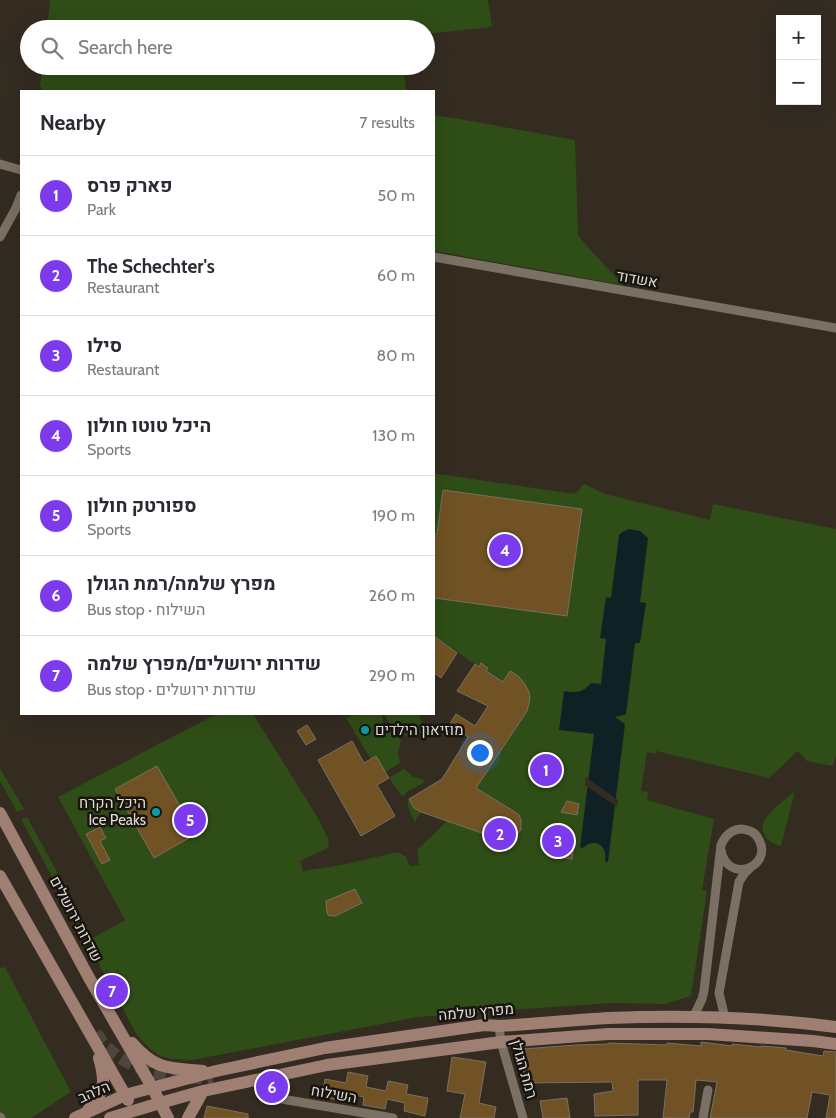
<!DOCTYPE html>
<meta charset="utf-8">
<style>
:root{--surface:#fff;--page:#f7f7f7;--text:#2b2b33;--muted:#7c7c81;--line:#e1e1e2;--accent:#7c3aed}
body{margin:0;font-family:Cabin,Heebo,sans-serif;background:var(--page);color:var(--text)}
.controls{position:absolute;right:15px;top:15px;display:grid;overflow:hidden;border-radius:0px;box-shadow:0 5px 20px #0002}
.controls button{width:45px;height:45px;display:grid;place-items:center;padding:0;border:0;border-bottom:1px solid var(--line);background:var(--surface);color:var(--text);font:25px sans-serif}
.you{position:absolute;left:479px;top:752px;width:18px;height:18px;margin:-12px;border:4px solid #fff;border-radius:50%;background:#1a73e8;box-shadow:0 0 0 8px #1a73e833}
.badge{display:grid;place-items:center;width:32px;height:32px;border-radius:50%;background:var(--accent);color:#fff;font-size:16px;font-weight:700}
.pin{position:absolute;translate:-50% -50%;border:2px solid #fff;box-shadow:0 1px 5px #0006}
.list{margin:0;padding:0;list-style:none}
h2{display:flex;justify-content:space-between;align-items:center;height:65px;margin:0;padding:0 20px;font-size:21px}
h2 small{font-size:16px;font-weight:400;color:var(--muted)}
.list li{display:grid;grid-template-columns:32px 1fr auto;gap:15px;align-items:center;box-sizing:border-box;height:80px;padding:0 20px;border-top:1px solid var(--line)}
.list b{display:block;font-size:19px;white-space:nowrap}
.list p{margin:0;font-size:16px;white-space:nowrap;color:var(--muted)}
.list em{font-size:16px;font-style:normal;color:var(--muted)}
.icon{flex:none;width:28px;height:28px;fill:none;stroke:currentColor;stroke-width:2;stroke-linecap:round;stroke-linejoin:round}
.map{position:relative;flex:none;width:836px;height:1118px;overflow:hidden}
.search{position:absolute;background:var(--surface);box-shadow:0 5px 20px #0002;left:20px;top:20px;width:415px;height:55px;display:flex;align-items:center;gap:12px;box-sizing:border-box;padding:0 18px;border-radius:28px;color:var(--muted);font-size:19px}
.panel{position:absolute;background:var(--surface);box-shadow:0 5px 20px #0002;left:20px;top:90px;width:415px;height:625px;border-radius:0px}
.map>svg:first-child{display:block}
</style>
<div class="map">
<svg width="836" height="1118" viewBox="0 0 836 1118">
<rect width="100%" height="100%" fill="#342c21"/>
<path fill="#2f4d16" d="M50,0h438l4,27 -66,7v-5h-379z
M43,66h360l3,23 2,2h-364l-4,-5z
M434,115l37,6 104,19 3,95 8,10 37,40 -189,-34z
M434,474h4l137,20 9,-10 21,10 105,26 3,-16 123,25v227l-3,10 -26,-5 -9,-10 -29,27 -113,-27 -1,3 -8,-2 -6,39 7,1 -1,8 67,19 -12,71 5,1 -16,105 -26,8 -53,-1 -118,8 -76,6 -226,43c-30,-1 -35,-2 -55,-25l-116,-216 6,-2 66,121 32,-18 -67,-123 158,-83h37l62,99 13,25 1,6 -1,4 -28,13 3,10 38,-6 57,-13 8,5 4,9 9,-1 -2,-15 30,-29 -26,-9 -6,10c-3,-7 -10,-16 -6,-23l5,9 7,4 82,-130 -17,-11 2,-4 -7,-4 -2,4 -45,-31z
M358,714h24c0,16 10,17 19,26l-3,12 2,11 -15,9 -9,-16 -5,3 -25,-41z
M386,714h33l6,17c-4,3 -11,6 -16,5 -10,-1 -23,-12 -23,-22z
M0,768l24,41 -7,3 -17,-31z
M404,769l8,7 12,4 -1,3 -17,9v2l-4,2 -13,-18z
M795,791l-14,55c-7,-2 -12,-4 -16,-10 -2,-5 -4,-10 -1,-15 3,-8 24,-24 31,-30z
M5,967l66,125 -40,26h-31v-150z"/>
<path fill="#102125" d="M629,529l11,2 8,7 -8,64 6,1 -6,40h-5l-9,71 -11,3 10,7 -17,138 -3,-1c3,-15 -10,-24 -22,-13l-3,-1 14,-113 -35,-4 5,-39c11,2 19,2 27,-8l10,1 5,-45 -6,-1 6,-41 5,1 8,-63 3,-3z"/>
<path fill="#342c21" d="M586,777l32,23 -1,7 -32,-22z"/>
<path fill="#705224" stroke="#797064" d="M443,490l139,19 -15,107 -133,-18v-64h3z
M434,636l23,17 -16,25 -7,-5z
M481,663l7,5 -2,3 17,11 7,-11 8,5 7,8 4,8 1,7 -3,12 -51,77 39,24 4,3 2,5v10l-7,8 -5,2 -10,-1 -78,-27 -7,-4 -5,-9 33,-20 26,-42 -19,-12 7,-11 19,12 13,-20 -31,-15 18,-27 4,3z
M307,725l9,14 -10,6 -9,-14z
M352,741l12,22 12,-7 13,22 -12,7 18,31 -34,20 -43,-76z
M157,766l39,68 -42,24 -39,-69z
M567,801l12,3 -2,11 -16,-3z
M560,823l8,6 3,4 1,5v7l2,1 -2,13 -12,-2 -10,-5 -4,-4 -2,-4 -1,-5 4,-9 4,-3z
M100,827l6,11 -6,3 10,19 -8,4 -16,-30z
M355,889l7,14 -27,13h-4l-3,-1 -1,-3 -1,-11z
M701,1042l31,4v-2l29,3v-1l13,1 12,1v2l37,6 1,-5 12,1v66h-10l4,-23 -18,-3 -5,26h-97l7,-36 -21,-2 -3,32h-3l-1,6h-26l4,-38h-29v35l-43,1 -1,-22 19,-3 -1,-9 -88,1 -1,-34 53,-4 32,-1v-1l59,2v-2l34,3z
M452,1057l34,5 -7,41 17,4 -2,11h-34l5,-24 -18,-3z
M348,1072l20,4 -2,11 20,4 2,-10 20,4 -2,9 22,4 -3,18 -21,-5 1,-8 -18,-4 -2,10 -22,-4 1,-8 -19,-4 -2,8 -21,-4 3,-18 21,4z
M567,1098l3,20h-27l-3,-17z
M207,1106l41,8v4h-44z"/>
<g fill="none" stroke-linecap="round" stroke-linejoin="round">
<path stroke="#4e463c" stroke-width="12" stroke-dasharray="12 6" stroke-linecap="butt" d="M96,1033c4,5 7,11 12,15 28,27 68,31 105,30"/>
<path stroke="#7a7164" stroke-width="9" d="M0,164l21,6
M0,237l16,-29 5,-13
M434,257l402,71
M693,1018l9,-19 2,-8 17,-146c5,-12 16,-20 29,-14 5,2 8,6 10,11 11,26 -33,42 -39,8
M725,1018l-6,-25 20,-111 5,-8 6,-6
M499,1026l2,16 22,76
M270,1097l123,21
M0,1117l1,1
M703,1118l5,-28"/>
<path stroke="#a07f73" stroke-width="12" d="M0,813l88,163 64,111 16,31
M0,876l128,224
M132,1043c24,28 38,25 71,28
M88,1110c17,-18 18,-28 11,-52
M75,1118l50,-23 91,-24 109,-23 159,-23 15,1c37,-2 73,-6 110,-8 75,-3 152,-1 227,9
M110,1118l50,-15 43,-12 124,-26 174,-23 107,-8h100l105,7 23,3
M188,1118l15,-27"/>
</g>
<g fill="#0f9aa8" stroke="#181510" stroke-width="2">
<circle cx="365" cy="730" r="5"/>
<circle cx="156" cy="812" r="5"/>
</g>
<g text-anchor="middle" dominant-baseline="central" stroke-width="5" stroke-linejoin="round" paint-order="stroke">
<g font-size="15" fill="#dfdad3" stroke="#181510">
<text transform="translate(637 279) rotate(10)">אשדוד</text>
<text transform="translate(76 919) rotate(62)">שדרות ירושלים</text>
<text transform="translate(476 1012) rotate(-5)">מפרץ שלמה</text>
<text transform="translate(524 1069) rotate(74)">רמת הגולן</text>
<text transform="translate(94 1092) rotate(-24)">הלהב</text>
<text transform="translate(334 1094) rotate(10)">השילוח</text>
</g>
<g font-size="15" fill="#dfdad3" stroke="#181510" text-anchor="start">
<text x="375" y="730">מוזיאון הילדים</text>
<text x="146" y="803" text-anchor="end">היכל הקרח<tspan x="146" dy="17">Ice Peaks</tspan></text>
</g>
</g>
</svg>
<div class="controls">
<button>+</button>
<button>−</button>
</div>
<div class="you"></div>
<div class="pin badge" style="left:546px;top:770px">1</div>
<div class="pin badge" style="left:500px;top:834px">2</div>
<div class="pin badge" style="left:558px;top:841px">3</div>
<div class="pin badge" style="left:505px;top:550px">4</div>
<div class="pin badge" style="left:190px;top:820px">5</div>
<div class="pin badge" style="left:272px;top:1087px">6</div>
<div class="pin badge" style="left:112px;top:991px">7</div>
<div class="search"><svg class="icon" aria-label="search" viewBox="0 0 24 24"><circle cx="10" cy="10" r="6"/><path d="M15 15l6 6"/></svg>Search here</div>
<section class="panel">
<h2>Nearby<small>7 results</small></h2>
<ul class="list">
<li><span class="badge">1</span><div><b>פארק פרס</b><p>Park</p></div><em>50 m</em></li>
<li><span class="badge">2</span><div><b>The Schechter's</b><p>Restaurant</p></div><em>60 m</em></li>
<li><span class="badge">3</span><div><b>סילו</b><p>Restaurant</p></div><em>80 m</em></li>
<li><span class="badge">4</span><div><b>היכל טוטו חולון</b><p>Sports</p></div><em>130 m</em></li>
<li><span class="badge">5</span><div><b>ספורטק חולון</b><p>Sports</p></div><em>190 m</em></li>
<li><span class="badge">6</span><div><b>מפרץ שלמה/רמת הגולן</b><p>Bus stop · השילוח</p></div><em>260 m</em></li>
<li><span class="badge">7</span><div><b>שדרות ירושלים/מפרץ שלמה</b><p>Bus stop · שדרות ירושלים</p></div><em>290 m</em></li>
</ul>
</section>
</div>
